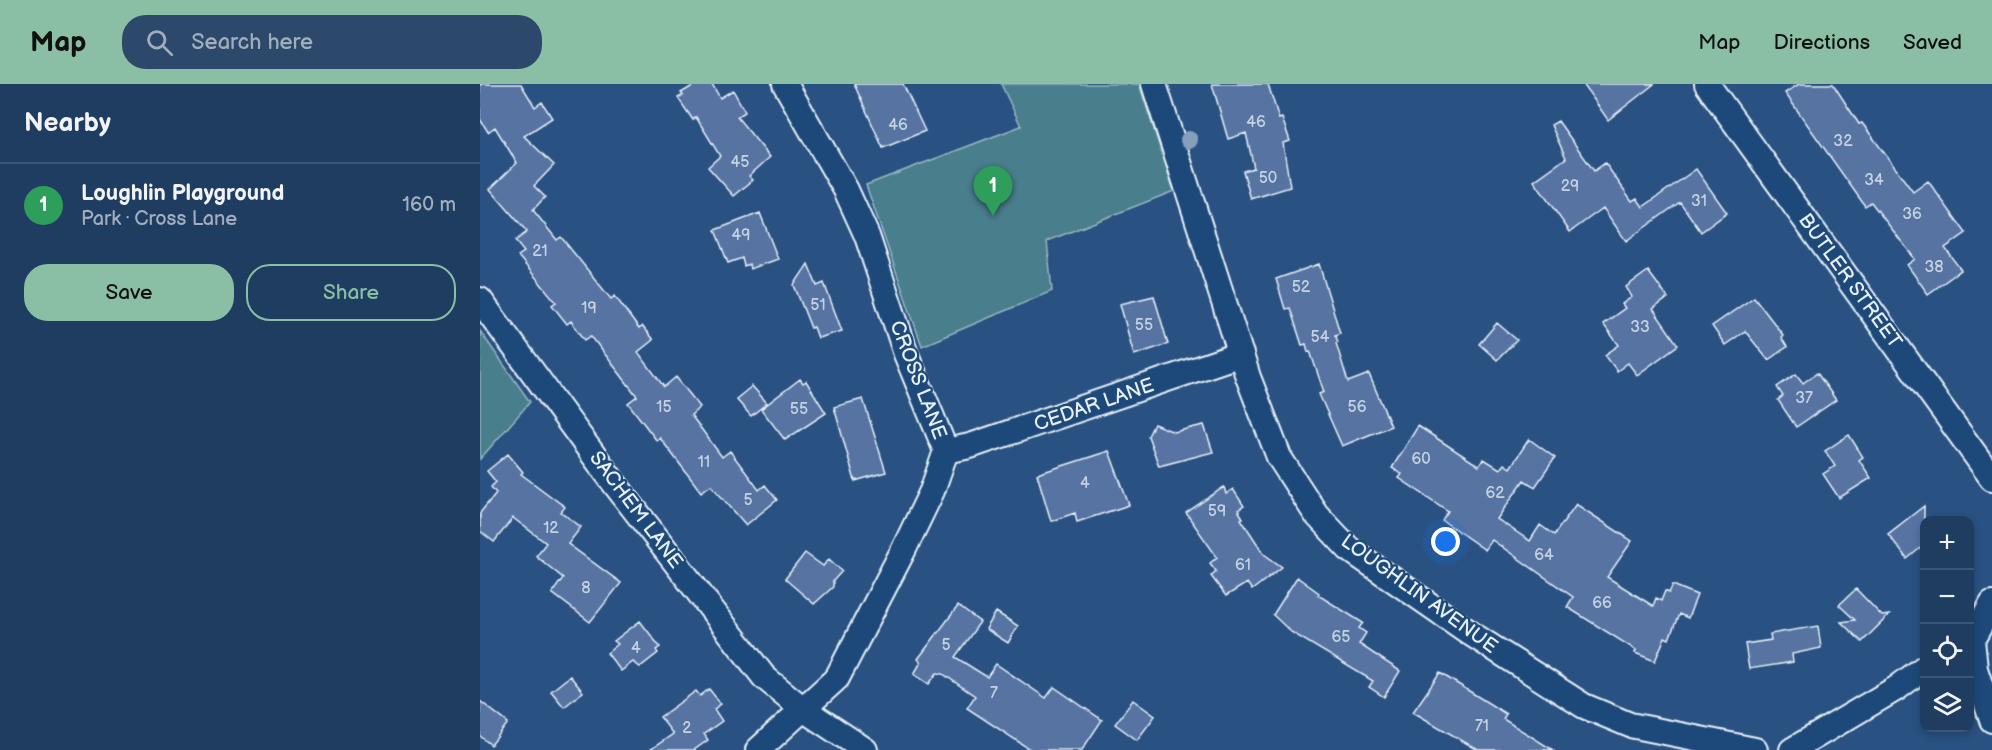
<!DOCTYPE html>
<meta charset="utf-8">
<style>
:root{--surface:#1f3d61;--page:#2c486a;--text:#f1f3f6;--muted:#a1aebd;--line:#3c5676;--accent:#8abfa5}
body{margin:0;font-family:"Balsamiq Sans",sans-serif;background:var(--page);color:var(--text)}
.controls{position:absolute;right:18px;bottom:18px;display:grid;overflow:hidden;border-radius:12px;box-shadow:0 3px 9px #0003}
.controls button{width:54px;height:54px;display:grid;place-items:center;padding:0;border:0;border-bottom:2px solid var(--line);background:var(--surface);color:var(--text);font:30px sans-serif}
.you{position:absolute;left:966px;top:458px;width:21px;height:21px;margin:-15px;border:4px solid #fff;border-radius:50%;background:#1a73e8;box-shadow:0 0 0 9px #1a73e833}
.badge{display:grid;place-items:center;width:39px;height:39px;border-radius:50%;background:var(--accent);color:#fff;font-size:20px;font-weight:700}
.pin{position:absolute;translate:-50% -50px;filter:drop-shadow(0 2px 3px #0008)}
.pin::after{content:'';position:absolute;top:32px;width:21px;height:18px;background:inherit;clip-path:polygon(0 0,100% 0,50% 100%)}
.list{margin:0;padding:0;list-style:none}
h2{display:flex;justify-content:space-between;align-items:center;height:78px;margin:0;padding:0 24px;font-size:26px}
h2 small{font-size:20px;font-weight:400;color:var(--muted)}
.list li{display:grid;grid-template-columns:39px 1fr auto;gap:18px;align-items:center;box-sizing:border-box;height:84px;padding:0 24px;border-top:2px solid var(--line)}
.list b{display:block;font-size:22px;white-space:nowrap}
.list p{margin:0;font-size:20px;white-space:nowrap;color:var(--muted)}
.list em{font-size:20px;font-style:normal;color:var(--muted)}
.actions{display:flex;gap:12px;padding:18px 24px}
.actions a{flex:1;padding:14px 0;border:2px solid var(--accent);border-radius:24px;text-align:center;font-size:21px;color:var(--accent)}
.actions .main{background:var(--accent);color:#111}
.icon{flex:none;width:33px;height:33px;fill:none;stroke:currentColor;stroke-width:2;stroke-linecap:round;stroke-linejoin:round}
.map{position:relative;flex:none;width:1512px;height:666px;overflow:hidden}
header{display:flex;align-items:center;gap:36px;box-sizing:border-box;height:84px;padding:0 30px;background:var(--accent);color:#111}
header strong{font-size:28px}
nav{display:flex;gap:33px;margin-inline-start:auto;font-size:21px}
.search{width:420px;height:54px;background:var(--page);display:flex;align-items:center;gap:15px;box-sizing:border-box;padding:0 21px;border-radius:24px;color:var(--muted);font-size:22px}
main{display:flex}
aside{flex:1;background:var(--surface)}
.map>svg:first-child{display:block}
</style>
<header>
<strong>Map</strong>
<div class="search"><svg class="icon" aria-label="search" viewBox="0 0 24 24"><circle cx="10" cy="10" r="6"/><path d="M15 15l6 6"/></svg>Search here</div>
<nav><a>Map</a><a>Directions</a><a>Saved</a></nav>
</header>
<main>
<aside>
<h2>Nearby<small></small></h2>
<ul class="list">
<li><span class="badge" style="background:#2e9e5b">1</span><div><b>Loughlin Playground</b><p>Park · Cross Lane</p></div><em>160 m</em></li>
</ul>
<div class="actions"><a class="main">Save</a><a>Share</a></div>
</aside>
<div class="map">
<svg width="1512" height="666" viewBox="0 0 1512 666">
<rect width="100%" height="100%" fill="#295181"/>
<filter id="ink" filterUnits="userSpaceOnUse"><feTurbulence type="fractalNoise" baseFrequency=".0167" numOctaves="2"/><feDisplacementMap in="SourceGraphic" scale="12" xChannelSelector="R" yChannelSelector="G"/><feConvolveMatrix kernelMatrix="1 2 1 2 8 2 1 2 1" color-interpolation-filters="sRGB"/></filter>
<g filter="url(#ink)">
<path fill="#497e8d" stroke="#98b8c2" stroke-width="1.5" d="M521,0h138l35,107 -127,50 5,50 -130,55 -56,-161 155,-59z
M0,247l50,71 -50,57z"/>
<path fill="#5673a2" stroke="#e8f1f8" stroke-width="1.5" d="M0,0h41l14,23 7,-5 10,16 -28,18 30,29 -20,21 11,11 -12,13 24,30 4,-3 50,62 4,-3 24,33 3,-3 11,14 -15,12 26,35 12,-10 24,30 -9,8 31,42 8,-6 29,39 6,-5 12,15 -31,25 -35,-40 -10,7 -41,-54 -3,3 -29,-38 9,-7 -10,-13 -36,-47 -6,4 -14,-19 -4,3 -15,-19 4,-3 -38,-46 6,-4 -9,-11 12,-9 -37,-43 27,-26 -22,-36 -7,5 -8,-13z
M216,0h16l8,14 13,-8 12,22 -8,5 33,40 -21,19 4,4 -19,16 -26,-29 12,-11 -24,-39 -3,3 -15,-22 5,-3 -2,-2z
M374,0h49l22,47 -42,17z
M732,0h56l11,35 3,-1 8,23 -7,2 7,44 -39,12 -8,-28 11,-3 -8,-35 -18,6z
M1103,0h71l-46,36z
M1319,0h34l26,40 3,-1 51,69 15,-11 38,52 -21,15 16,22 -33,24 -21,-29 8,-6 -44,-57 -6,4 -80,-113z
M1078,37l36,50 11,-8 27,38 5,-3 6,9 53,-38 31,44 -26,19 -21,-30 -54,39 -23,-33 -33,24 -36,-51 32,-23 -15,-33z
M280,129l18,46 -28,10 -1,-5 -5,2 -2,-8 -14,5 -13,-33z
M328,180l9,22 7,-3 18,48 -24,7 -4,-11 -3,1 -17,-43z
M839,180l21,69 -5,2 3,7 -2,1 12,39 21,-8 22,52 -49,20 -23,-52 5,-2 -14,-41 -2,1 -2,-8 -4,1 -12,-37 -5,1 -9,-30z
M1168,187l20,27 -15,11 25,36 -41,30 -9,-12 -11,8 -12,-16 14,-10 -16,-21 22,-16 -3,-4 10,-7 -6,-10z
M674,212l14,48 -34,11 -14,-51z
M1274,213l29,38 -2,2 6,10 -19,13 -23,-29 -20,14 -13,-19z
M1017,239l20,17 -20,20 -18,-16z
M1337,289l19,27 -40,27 -18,-27 5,-4 -6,-9 19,-13 7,9z
M320,295l3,4 3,-2 20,32 -41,27 -24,-31z
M272,302l15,17 -16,13 -15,-17z
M383,315l23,73 -31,9 -21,-74z
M674,340l20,8 30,-7 9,27 -54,14 -11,-30z
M938,342l61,40 5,-7 16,10 4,-5 6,4 19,-29 26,19 -20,29 -11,-7 -27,39 33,22 10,-16 14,10 22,-31 56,37 -25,36 46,29 3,-8 5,3 4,-10 4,2 4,-8 24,10 -9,23 -9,-4 -10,25 -4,-2 -10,24 -20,-8 1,-3 -69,-43 6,-10 -81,-57 -7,10 -43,-30 6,-9 -49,-33 3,-4 -10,-6z
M1369,351l14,22 -4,3 12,18 -32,20 -16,-24 12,-8 -10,-15z
M629,367l20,54 -52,17 -2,-9 -24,8 -14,-47z
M28,370l15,18 -2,2 44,33 -4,5 20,15 -13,17 53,39 -31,39 -38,-29 11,-15 -27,-22 10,-13 -33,-25 -19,24 -14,-11v-18l16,-20 -5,-6 5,-5 -9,-11z
M744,403l2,7 7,-5 11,17 -6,4 5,8 -2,1 23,35 18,13 -30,23 -5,-7 -21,13 -15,-20 5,-5 -6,-8 7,-6 -31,-44z
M1444,422v39l-17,14 -19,-25z
M325,469l18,13 6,-7 13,12 -9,10v6l-19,17 -29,-25z
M817,493l22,16 -1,2 45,28 -4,5 7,5 -7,11 41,27 -16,26 -15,-10 4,-6 -82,-49 -18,-17z
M1376,505l26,27 7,-1 -27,27 -21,-20 14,-2 -16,-15z
M478,522l22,16 -25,35 32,20 9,-13 50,34 8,-11 48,33 -20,30h-51l-64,-42 8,-12 -32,-22 -6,-1 -8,11 -15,-10 7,-12 -3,-3z
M516,528l22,14 -10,17 -22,-14z
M160,537l20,26 -4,3 2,3 -18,14 -7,-5 -12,9 -14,-18 11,-9 -4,-3z
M1338,542l3,22 -29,6 1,8 -44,7 -4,-25 26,-4 -1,-6z
M960,589l66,41 -3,5 50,31h-75l-65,-38z
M90,592l13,16 -19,15 -13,-16z
M229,605l12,15 -7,5 8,12 -18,13 4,6 -14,10h-44l23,-16 -13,-17 36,-26 4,5z
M653,616l22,16 -18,24 -22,-16z
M0,617l28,22 -17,22 -11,-9z"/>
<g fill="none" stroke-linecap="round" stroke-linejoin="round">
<defs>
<path id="minor" d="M674,0l94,293 31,80 37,57 33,35 124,86 111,71 46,19 125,25
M1227,0l285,394
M0,216l134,183 150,194 39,32 62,41
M466,367l24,-5 271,-92
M1512,520l-20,36 3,29 17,51
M278,666l79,-72 67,-129 28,-58 14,-40 -40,-97 -39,-118 -21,-46 -61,-106
M1312,666l105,-62 27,-20"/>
</defs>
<use href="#minor" stroke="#e8f1f8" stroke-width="28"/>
<use href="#minor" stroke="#1f4a7a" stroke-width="24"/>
</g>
<circle fill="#85a0ba" cx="709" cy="56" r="9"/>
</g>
<g text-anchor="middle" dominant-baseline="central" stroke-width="4.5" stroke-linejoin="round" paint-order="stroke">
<g font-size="16" fill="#c4d2e2">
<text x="776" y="38">46</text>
<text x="418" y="41">46</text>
<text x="1363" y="57">32</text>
<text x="260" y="78">45</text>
<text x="788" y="94">50</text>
<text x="1394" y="96">34</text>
<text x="1090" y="102">29</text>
<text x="1219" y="117">31</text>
<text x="1432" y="130">36</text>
<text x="261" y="151">49</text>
<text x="60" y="167">21</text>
<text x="1454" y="183">38</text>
<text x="821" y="203">52</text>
<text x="338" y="221">51</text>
<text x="109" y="224">19</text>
<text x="664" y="241">55</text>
<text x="1160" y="243">33</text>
<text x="840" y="253">54</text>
<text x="1324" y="314">37</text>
<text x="184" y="323">15</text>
<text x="877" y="323">56</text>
<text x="319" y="325">55</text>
<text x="941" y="375">60</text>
<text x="224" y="378">11</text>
<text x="605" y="399">4</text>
<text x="1015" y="409">62</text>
<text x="268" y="416">5</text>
<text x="737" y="427">59</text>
<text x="71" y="444">12</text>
<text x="1064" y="471">64</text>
<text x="763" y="481">61</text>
<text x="106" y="504">8</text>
<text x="1122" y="519">66</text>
<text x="861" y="553">65</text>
<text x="466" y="561">5</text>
<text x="156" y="564">4</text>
<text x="514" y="609">7</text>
<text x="1002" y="642">71</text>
<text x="207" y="644">2</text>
</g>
<g font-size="20" fill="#e8f1f8" stroke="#1f4a7a">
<text transform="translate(1370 197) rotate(54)">BUTLER STREET</text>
<text transform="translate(438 296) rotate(69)">CROSS LANE</text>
<text transform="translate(614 321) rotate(-19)">CEDAR LANE</text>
<text transform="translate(156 426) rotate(53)">SACHEM LANE</text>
<text transform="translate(939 510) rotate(36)">LOUGHLIN AVENUE</text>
</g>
</g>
</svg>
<div class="controls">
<button>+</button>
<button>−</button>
<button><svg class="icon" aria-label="locate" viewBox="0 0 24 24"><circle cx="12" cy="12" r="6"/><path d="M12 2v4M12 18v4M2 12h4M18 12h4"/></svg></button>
<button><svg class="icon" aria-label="layers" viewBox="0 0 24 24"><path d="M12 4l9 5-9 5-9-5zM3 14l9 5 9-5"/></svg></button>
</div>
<div class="you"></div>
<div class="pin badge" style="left:513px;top:132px;background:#2e9e5b">1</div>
</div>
</main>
